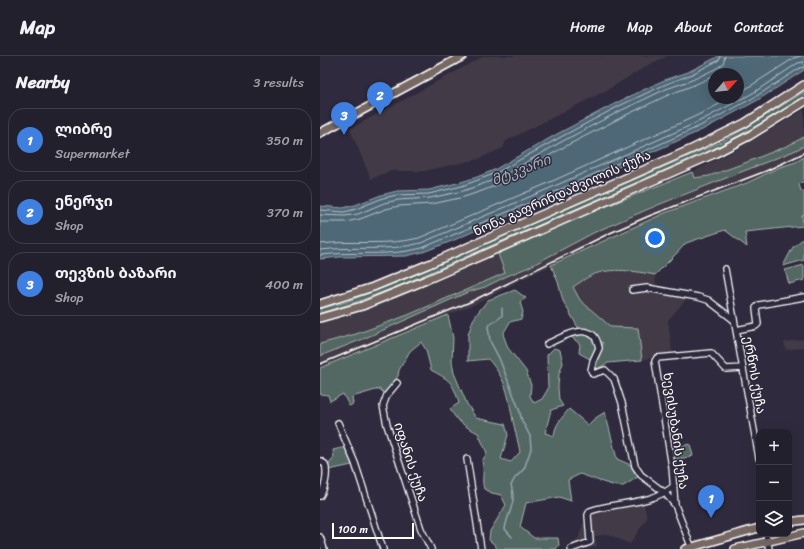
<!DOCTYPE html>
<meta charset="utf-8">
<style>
:root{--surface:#23202e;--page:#2f2d3a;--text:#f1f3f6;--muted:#a3a3aa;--line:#403e4a;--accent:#ff9aa2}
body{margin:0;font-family:Sriracha,"Noto Sans Georgian",sans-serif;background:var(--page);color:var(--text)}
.controls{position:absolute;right:12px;bottom:12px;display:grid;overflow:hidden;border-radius:8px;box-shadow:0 4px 16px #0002}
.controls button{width:36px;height:36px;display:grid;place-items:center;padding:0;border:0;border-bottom:1px solid var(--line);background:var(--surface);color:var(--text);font:20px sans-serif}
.compass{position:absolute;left:388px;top:12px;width:36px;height:36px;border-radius:50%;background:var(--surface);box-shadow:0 4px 16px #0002;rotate:62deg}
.scale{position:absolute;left:12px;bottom:10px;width:82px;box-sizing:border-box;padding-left:4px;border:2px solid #fff;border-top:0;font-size:11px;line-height:14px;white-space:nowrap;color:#fff;-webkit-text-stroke:3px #2f2a3d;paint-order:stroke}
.you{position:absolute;left:335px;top:182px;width:14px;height:14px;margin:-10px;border:3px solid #fff;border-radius:50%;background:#1a73e8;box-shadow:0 0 0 6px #1a73e833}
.badge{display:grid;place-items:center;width:26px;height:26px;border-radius:50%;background:var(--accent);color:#fff;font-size:13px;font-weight:700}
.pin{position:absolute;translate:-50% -33px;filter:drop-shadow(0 1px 2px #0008)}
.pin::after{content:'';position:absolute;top:21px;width:14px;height:12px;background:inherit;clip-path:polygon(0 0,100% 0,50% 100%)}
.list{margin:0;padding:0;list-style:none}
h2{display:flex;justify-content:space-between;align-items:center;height:52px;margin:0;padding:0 16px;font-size:17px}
h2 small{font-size:13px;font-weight:400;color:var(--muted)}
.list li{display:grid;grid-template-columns:26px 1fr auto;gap:12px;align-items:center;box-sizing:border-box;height:64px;margin:0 8px 8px;padding:0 8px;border:1px solid var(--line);border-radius:16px}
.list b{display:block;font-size:15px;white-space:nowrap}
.list p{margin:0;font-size:13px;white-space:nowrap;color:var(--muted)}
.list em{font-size:13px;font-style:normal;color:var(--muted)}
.icon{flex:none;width:22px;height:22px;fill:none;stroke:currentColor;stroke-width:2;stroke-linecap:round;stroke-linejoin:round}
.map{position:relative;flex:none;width:484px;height:493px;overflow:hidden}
header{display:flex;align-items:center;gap:24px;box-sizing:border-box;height:56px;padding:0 20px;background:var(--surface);border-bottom:1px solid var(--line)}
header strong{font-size:19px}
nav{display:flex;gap:22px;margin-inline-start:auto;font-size:14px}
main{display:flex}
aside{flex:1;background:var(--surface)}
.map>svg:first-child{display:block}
</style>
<header>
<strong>Map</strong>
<nav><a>Home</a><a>Map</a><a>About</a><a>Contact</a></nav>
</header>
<main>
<aside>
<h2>Nearby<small>3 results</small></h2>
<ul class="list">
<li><span class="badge" style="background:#3f7fe0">1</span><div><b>ლიბრე</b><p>Supermarket</p></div><em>350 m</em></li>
<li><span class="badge" style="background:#3f7fe0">2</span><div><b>ენერჯი</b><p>Shop</p></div><em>370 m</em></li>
<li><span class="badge" style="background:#3f7fe0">3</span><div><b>თევზის ბაზარი</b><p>Shop</p></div><em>400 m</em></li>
</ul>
</aside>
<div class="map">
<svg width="484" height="493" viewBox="0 0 484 493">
<rect width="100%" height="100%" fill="#2f2a3d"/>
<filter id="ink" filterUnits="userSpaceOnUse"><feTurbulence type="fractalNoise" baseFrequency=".025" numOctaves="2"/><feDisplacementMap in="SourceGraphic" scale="8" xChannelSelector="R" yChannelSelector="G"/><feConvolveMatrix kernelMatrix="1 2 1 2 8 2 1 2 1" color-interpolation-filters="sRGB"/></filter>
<g filter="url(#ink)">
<path fill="#433b47" d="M164,0h184l-18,8 -45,27 -99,50 -3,7 -25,11 -54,12h-34l-19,8 -21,-50z
M484,54v27l-15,8 -39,16 -41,15 -15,2 -2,-6 40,-20z
M484,90v11l-8,5 -16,5 -33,16 -82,30 -141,65 -46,25 -158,65v-12l44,-17 104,-47 17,-5 22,-11 22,-9 66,-35z
M178,198l8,19 -98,42 -52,19 -36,10v-22l36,-10 82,-31z
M311,214l24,5 1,13 33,4 -1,5 -20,23 4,32 -30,8 -4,-32 -27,-1 -31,-27 -7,-13 19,-12 17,-4z
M484,283v8l-18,3 -2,-8z
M308,448h16l3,14 -17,26 -22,-10 -13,2 2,10 -10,3h-15l-2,-5 8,-5 4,-12 8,-15z"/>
<path fill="#536863" stroke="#a9b4b1" d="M484,36v4c-34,22 -68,43 -105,59l-298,130 -45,17 -36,11v-4l26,-7 57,-22 318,-138 25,-14z
M484,81v9l-10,5 -136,54 -63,27 -66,35 -22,9 -22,11 -17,5 -105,47 -43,17v-12l36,-10 52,-19 97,-42 -7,-19 87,-39 107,-43 2,6 15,-2 41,-15 39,-16z
M484,101v24l-5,3 2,7h3v24l-2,1 1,10 -58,6 2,15 -22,-17 -39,13 -10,11 -21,21c-20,-4 -43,-8 -63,0 -6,3 -13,8 -19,12l7,13 31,27 27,1 4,32 -34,3 -13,7 8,-27 -12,-11 -11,-1 -17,-30 -5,-19 -7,-17 114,-52 82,-30 33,-16 16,-5z
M484,182v22l-21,6 10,-19z
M484,209v15l-15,4 -4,-14z
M195,234l11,8 -6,4 3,10 -2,7 -11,3 -7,12 5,14 18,23 5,14 -1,11 4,7 8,-4 6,-10 -1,-34 7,-7 6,2 3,13 -4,11 -1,13 1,13 4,6 -12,4 -6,23 9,3c1,-12 8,-18 15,-27l19,16 6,-6 11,-7 12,47 16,7 2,7 4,3c-5,3 -11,8 -16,10 -7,2 -34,-9 -43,-12l-12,6 3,21 -12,-4 -33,6 -6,24 14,11h24l1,7 -3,4h-59l-2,-4 -6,-5 1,-9 16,-26 -5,-10 -9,-2 -8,-4c-3,-10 1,-17 -2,-28l5,-8 -9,-20c-12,-6 -22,-12 -28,-24l9,-6c-7,-22 -8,-22 -28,-33l-5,-20 -5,-8 -11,9 -11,19 -1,6 -12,18 -7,-5 -27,8 1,7 -4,2 -6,-12 -13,7 -2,-6 -8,-1v-26l128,-53 5,23 -1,24 2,11 13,31 9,14 29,6 3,11 -7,24 10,3 9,-10c-2,-11 -5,-21 -7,-31 -5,-26 -6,-41 -25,-62l-20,2v-26l5,-15 6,-9 9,-11z
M260,278c10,1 13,4 17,14l-7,11 -11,-6 1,-9 -10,-8z
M370,388l3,12 -19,4 -2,-12z
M26,391l6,18 -23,5 -1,-5 6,-7 -1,-8z"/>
<path fill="#4f6878" stroke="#95a4ae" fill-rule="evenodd" d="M399,0h85v14l-46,30 -56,30 -250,111 -29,11 -17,4 -66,1 -20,2v-53l23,2 12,-3 26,-10 16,-4 32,-1 32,-8 16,-5 17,-7 63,-36 61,-32 44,-21 26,-9zM394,18h24v24h-24z"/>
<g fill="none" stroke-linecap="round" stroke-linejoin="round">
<path stroke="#b9c3c9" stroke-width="1" d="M418,38l56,-36 7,-2
M0,154l24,2 12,-3 27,-11 14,-3 32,-1 33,-8 16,-6 18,-7 63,-35 60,-32 45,-21 26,-10 29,-15 1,-4
M0,159l25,1 13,-2 26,-11 14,-3 32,-2 33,-7 17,-6 19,-7 62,-36 61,-32 44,-21 26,-9 23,-11 8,-5 2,-8
M0,166h26l14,-3 26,-10 13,-3 33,-2 32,-7 18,-6 20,-8 62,-36 60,-31 44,-21 26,-10 20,-9
M0,188c33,-4 67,2 99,-6l127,-54 150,-68 35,-18
M0,194c33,-4 68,2 101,-7l127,-54 150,-67 55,-29 45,-30 6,-1
M0,199c34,-4 69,2 102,-7l128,-54 150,-68 55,-29 45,-29 4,-1"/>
<path stroke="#95a4ae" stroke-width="1.5" d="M182,252v8l-14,10 2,15 9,17 20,51 3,12 8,15 1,13 -7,20 -9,9 -4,7c6,19 -3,26 -6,44l7,8"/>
<defs>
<path id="minor" d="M405,213l34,189
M312,234l15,-2 51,9 10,3 26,20
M416,274l20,-4 2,-2 -2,-16 3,-3 45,-8
M227,288c12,-5 35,-20 47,-8 3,3 4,8 5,12l-6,13 -2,9 2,4 12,-4 9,9 8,24 13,63 6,9 24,18 10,12
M77,327l-10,12 -4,11 4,19 34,104 10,20
M18,367l17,40 28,86
M147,403l14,90
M0,405l5,3c3,9 0,24 -5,32
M446,478l3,15
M0,481l4,12
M371,490l-16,-41 -3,-38 -17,-106 2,-3 54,-5 15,16 17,-1
M251,493l19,-7 -2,-27 2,-4c28,-10 59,-5 84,-25"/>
<path id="major" d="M0,77l143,-77
M0,248l53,-17 56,-23 265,-116 51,-25 59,-38
M0,262l42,-12 64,-26 288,-126 35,-18 55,-34
M469,466l15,-2
M365,493l74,-21
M415,493l69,-16"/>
</defs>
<use href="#minor" stroke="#fff" stroke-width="8"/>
<use href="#major" stroke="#fff" stroke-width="10"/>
<use href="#minor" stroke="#2f2a3d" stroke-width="5.5"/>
<use href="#major" stroke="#776864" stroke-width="7"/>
<path stroke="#fff" stroke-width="1.5" d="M0,308l150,-62 140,-69 39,-17 117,-45 38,-18"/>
</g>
</g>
<g text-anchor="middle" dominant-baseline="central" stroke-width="3" stroke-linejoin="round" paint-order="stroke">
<g font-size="13" fill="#fff" stroke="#2f2a3d">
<text transform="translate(242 137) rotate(-24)">ნონა გაფრინდაშვილის ქუჩა</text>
<text transform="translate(435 319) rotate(80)">ერწოს ქუჩა</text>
<text transform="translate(356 375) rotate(82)">ხევისუბანის ქუჩა</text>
<text transform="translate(91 406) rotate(72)">იფანის ქუჩა</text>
</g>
<g font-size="14" font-style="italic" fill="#a7b4bc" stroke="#2f2a3d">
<text transform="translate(201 114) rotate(-21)">მტკვარი</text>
</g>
</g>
</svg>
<div class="controls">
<button>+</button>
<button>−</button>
<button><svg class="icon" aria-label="layers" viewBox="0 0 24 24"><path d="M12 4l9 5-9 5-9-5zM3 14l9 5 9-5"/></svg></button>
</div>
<svg class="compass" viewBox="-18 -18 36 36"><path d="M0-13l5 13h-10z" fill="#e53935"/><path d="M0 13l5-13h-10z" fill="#a3a3aa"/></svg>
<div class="scale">100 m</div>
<div class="you"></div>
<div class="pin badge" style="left:391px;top:462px;background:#3f7fe0">1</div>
<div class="pin badge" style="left:60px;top:59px;background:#3f7fe0">2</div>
<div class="pin badge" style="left:24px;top:79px;background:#3f7fe0">3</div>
</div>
</main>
